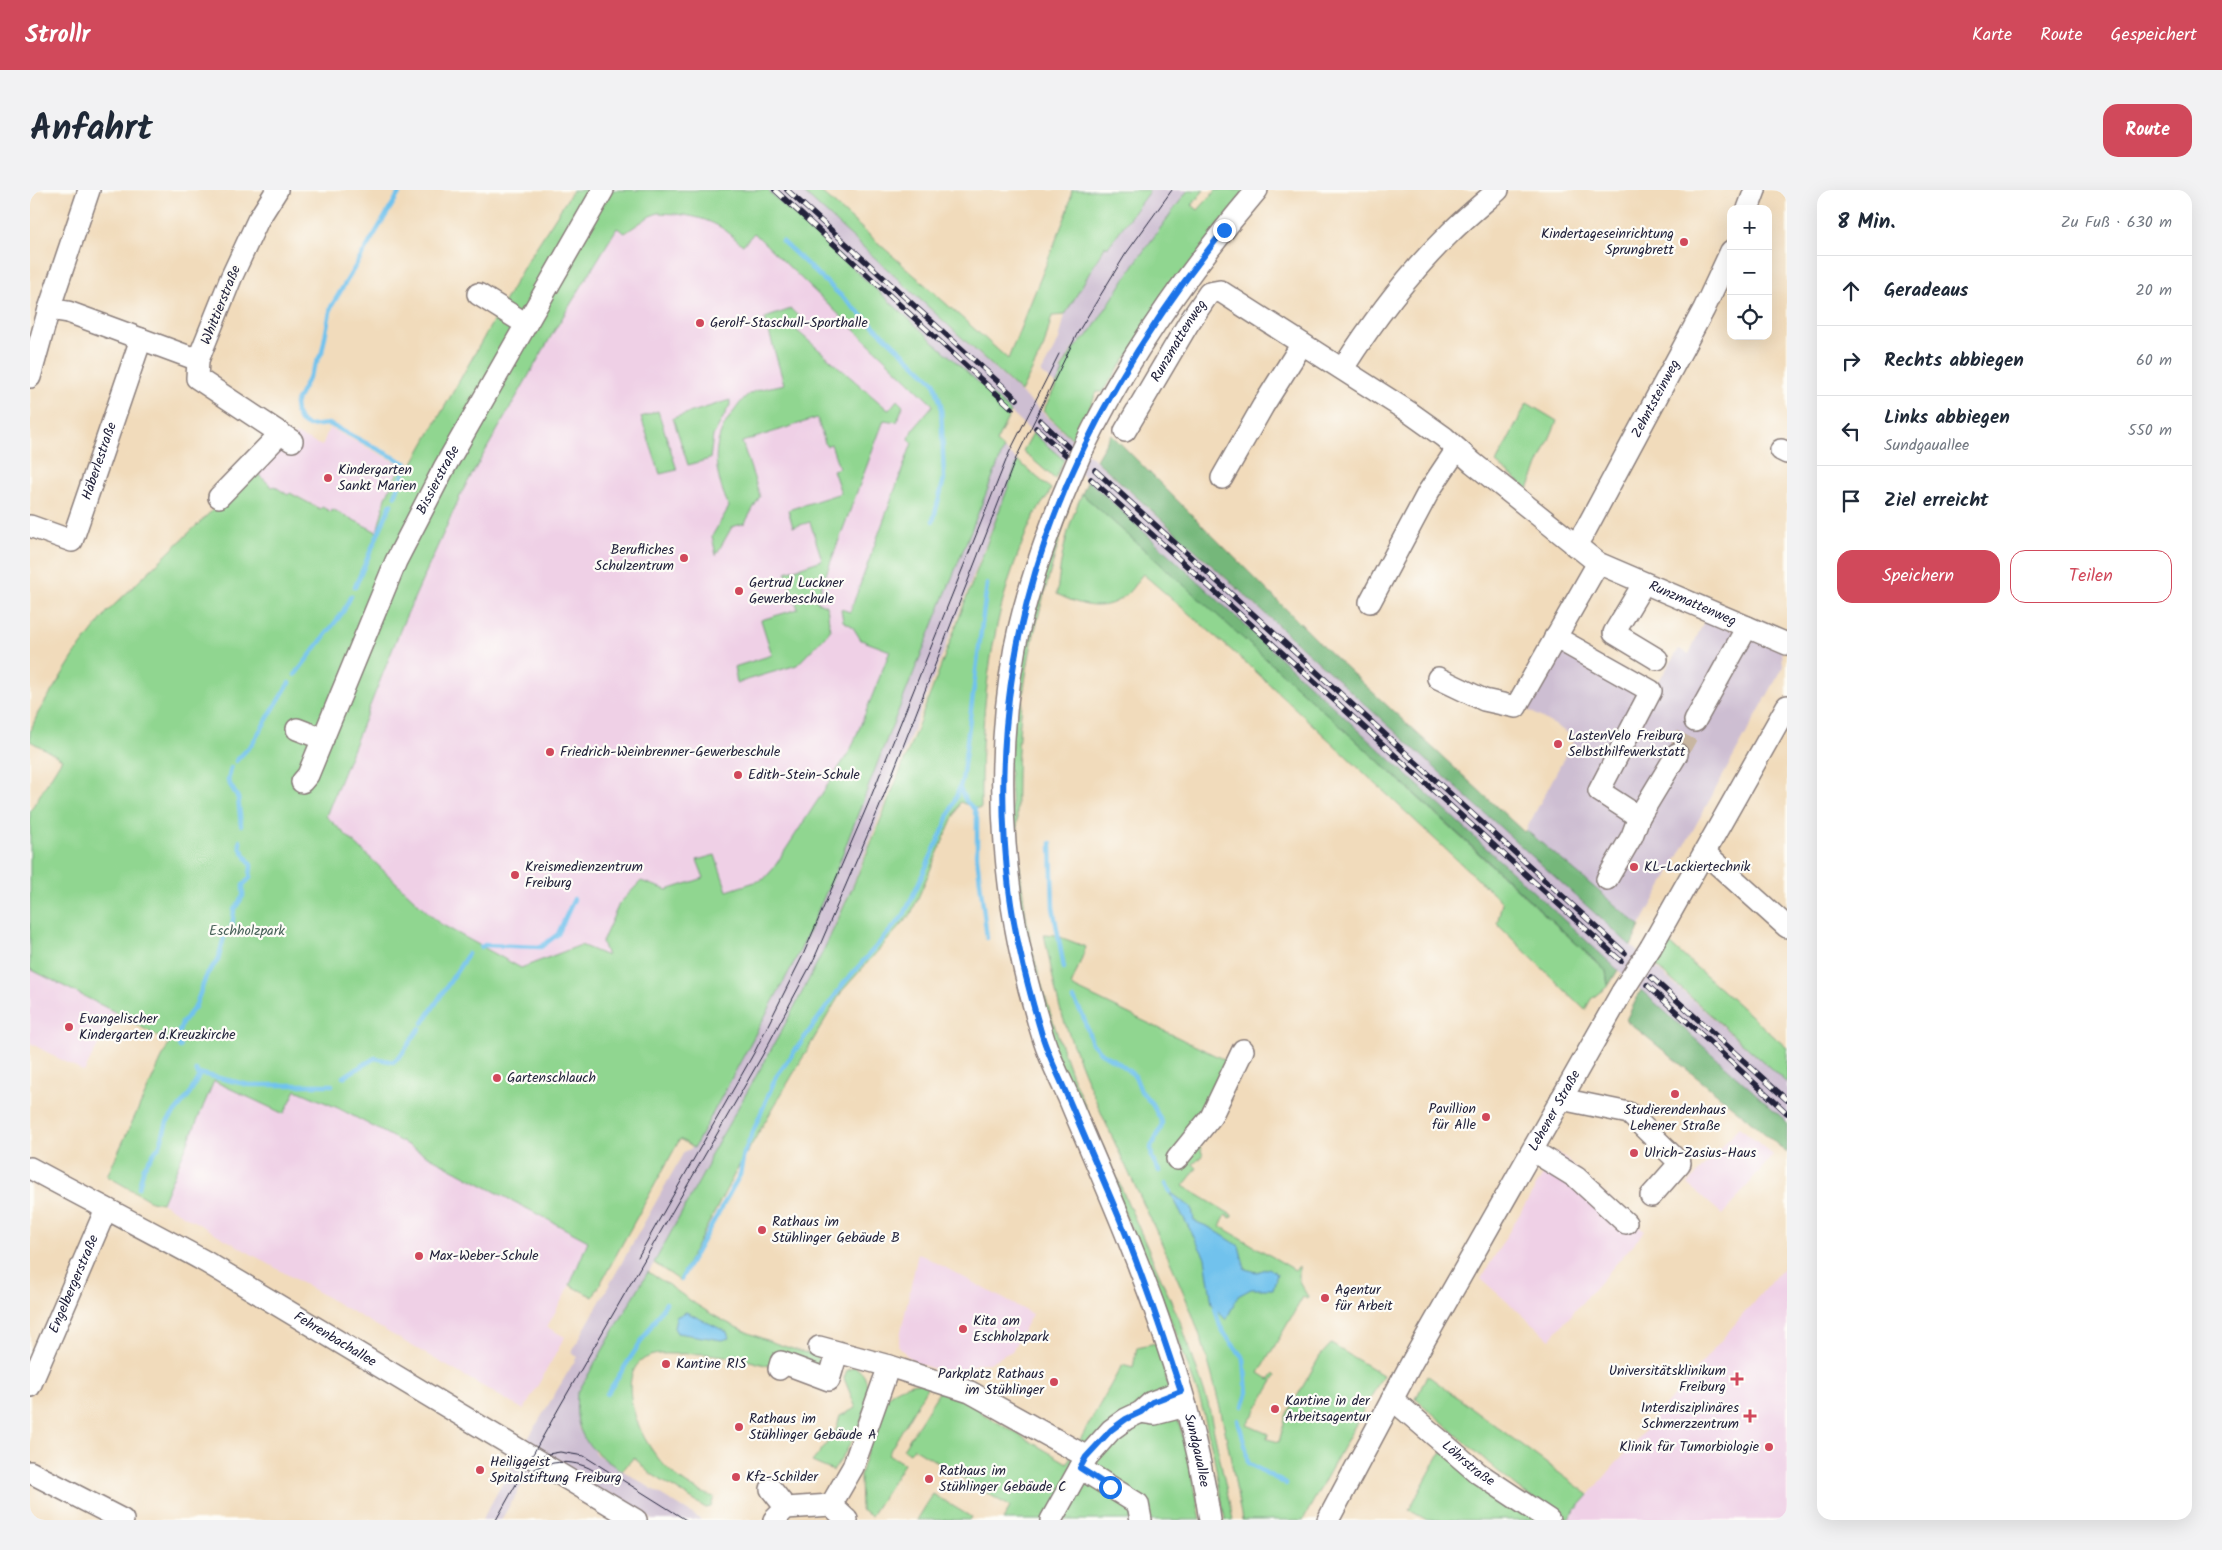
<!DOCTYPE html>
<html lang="de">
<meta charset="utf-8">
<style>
:root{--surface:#fff;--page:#f2f2f3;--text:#1f2937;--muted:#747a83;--line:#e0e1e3;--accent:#d1495b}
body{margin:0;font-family:Kalam,sans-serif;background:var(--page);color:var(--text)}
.controls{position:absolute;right:15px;top:15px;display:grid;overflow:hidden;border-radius:10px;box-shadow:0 5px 20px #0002}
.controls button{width:45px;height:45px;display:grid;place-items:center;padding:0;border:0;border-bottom:1px solid var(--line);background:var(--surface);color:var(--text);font:25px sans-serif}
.stop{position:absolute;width:15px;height:15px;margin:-11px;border:4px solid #1a73e8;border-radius:50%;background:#fff}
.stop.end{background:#1a73e8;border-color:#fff;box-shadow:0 1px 5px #0008}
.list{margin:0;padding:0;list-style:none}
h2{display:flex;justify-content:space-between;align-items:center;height:65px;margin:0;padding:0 20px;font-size:21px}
h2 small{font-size:16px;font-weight:400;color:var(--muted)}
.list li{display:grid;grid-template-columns:32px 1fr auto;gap:15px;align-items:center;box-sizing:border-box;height:70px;padding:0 20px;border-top:1px solid var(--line)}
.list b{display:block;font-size:19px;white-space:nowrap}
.list p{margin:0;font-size:16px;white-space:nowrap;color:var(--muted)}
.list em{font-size:16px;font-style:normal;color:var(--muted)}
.actions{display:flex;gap:10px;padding:15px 20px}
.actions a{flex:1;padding:11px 0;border:1px solid var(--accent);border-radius:15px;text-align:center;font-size:18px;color:var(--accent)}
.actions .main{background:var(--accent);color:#fff}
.icon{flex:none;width:28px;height:28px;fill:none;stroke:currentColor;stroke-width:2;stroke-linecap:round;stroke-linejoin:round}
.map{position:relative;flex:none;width:1757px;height:1330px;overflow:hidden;border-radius:15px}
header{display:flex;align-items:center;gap:30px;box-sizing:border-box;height:70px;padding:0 25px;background:var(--accent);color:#fff}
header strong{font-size:24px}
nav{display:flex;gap:28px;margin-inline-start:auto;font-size:18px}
.intro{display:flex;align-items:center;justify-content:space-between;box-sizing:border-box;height:120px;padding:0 30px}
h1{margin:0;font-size:35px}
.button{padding:12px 22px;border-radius:15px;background:var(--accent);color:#fff;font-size:18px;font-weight:700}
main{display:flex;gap:30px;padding:0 30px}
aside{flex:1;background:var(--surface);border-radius:15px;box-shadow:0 5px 20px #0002}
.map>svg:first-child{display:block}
</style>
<header>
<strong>Strollr</strong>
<nav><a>Karte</a><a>Route</a><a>Gespeichert</a></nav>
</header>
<div class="intro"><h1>Anfahrt</h1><a class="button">Route</a></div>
<main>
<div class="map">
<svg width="1757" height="1330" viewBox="0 0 1757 1330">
<rect width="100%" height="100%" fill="#fdfcf7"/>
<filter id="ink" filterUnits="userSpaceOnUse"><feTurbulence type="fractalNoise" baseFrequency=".02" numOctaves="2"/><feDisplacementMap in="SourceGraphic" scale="10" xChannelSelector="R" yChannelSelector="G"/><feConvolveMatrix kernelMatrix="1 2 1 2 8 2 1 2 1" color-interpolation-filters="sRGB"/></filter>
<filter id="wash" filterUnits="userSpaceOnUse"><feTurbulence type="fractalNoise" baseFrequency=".0096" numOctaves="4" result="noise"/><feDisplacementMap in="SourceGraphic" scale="20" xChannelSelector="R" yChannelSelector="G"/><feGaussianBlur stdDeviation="1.12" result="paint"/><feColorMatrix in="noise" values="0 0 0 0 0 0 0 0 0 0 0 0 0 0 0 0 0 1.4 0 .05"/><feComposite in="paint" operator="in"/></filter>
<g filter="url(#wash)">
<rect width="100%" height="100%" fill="#f1dbbb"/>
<path fill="#efd0e6" d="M628,23l25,1 25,6 19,11 12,11 15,-9 179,172 31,79 -183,460 -173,12 -27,-11 -60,23 -82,-45 -113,-107 77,-193 59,-131 91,-159 64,-106 9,6 24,-17z
M299,238l72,37 -15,32 -9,35 -45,-23 -1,3 -9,-5 -1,2 -30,-16 -3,3 -14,-10 -2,2 -18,-18 38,-29 3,-7 27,12z
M0,779l85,43 -31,60 -54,-29z
M184,891l69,33 13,-24 42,18 251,133 -19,44 -23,42 18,10 -41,73 -362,-207z
M1709,937l34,28 -50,60 -35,-31z
M1527,961l88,80 -95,108 -69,-60z
M888,1063l114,61 -20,37 -23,12h-10l-15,6 2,10 -47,-15 -11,-7 -10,-12z
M1757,1073v257h-220l22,-25z"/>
<path fill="#cdbed2" d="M737,0h34l219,202 611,554 156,137v39l-169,-152 -530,-490 -55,-47z
M1120,0h38l-53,73 -45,70 -17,15 -13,22 3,2 -7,13 -15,-12 18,-33 6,-25 41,-70 2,2z
M974,259l14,12 -166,426 -35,77 -52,98 -55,94 -2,9 -54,98 -77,131v23l2,12 17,25 106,66h-49l-44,-27 -70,-24 -13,9 -25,42h-19l35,-63 60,-100 -6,-4 113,-201 10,-5 105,-194 33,-74 112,-284z
M1675,429l77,32 1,16 -143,259 -114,-96 49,-93 -52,-30 38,-67 95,45 23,-36 10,5z"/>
<path fill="#90d690" stroke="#597c66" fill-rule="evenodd" d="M543,0h194l244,222 -15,30 8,7 -122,302 -44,115 -39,87 -105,195 -14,-9 -87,158 -23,-12 18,-44 -250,-133 -42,-18 -12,24 -70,-33 -52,122 -11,-2 -44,-25 62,-133 -54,-31 -85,-43v-158l32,-52 -32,-18v-9l8,-19 39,-62 31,-40 146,-141 18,17 2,-1 14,9 2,-2 30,16 2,-2 9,5 1,-3 45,23 9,-35 15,-32 9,3 116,-205zM628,23c25,1 46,3 67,17 7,5 12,11 18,15l11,-12 179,172 -21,25 -3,9 3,4 -62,169 -9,-3 2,12 9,5 9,14 29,11 -39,98 -78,120 -9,10 -37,12 -12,-36 -18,5 7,18 -37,12 -26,-9 -22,23 -17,38 5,14 -26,-11 -60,23 -82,-45 -113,-107 77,-193 59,-131 91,-159 64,-105 8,5 25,-17z
M771,0h18l189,169 60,-149 4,-20h78l-42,57 -3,-1 -40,69 -13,1 -8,30 -23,46z
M1158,0h16l-12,15 6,5 18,-20h29l-143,202h-5l-23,48 -31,-29 20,-39 -2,-2 13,-22 16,-15 45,-70z
M761,119l10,10 -7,9 93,81 2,1 8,-10 6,6 -6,16 -13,-2 -68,181 11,5 3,25 -33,34 -60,18 -3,-16 38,-12 -11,-35 37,-11 -12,-37 36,-12 -12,-38 -17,5 -5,-17 53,-17 -8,-23 6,-2 -8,-24 -5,2 -9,-28 -75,24 18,54 -15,27 -13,4 -16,28 -4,-19 17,-29c-15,-35 -21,-65 6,-97 4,-6 10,-14 16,-17 9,-5 23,-6 33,-9l-19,-66z
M700,210v5l-17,31 -3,23 -22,6 -15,-47z
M1497,213l30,18 -29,68 -32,-26z
M628,221l19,59 -17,4 -19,-57z
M1003,243l31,27 -9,19 -32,-28z
M988,271l33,28c-4,10 -11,16 -16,25 -6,11 -11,24 -15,35 -32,80 -40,174 -39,259h-5l-16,-6 -49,112 -69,77 -106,180 -57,109 -25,-17 54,-98 2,-9c51,-88 103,-176 143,-270 60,-140 111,-283 165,-425z
M1052,304l181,161 343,316 2,15 -17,13 -6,11 -88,-86 5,-22 -250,-234 -109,-94c-5,5 -9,13 -15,19 -22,21 -47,13 -71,1 3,-34 10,-68 25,-100z
M1039,316c-12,43 -25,85 -35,128 -23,98 -23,225 0,323 10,40 24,80 38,119l110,250 26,77 25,117h-8l-11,-63 -13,-54 -26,-73 -119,-275 -39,-150 -8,-143 15,-122 18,-69z
M1014,744l11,1 31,12 -15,39 158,76 -35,67 9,27 -10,8 4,4 -14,18 49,29 -1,3 -5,-3 -6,11 75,44 4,-4v15l9,16 -1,2 -4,-2 -44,76 11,7 3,-6 3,2 -29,49 21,9 -1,5 12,3 7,-26 34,-60 11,-12 52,31 -80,145h-61c-13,-71 -25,-142 -51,-209 -40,-100 -94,-194 -129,-296 -8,-26 -12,-54 -18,-81z
M1640,754l117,104v35l-131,-117z
M618,1082c23,13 42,30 65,43 33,19 67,31 104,41l3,5 -4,5c-13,0 -29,3 -42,1 -12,-2 -25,-7 -37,-9 -20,-4 -40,-5 -60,-4 -9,0 -18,-1 -27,2 -32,12 -18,55 -8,77 15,30 40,54 72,64l-3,10 -5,1 -58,-36 -14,-15 -12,14c-32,-21 -49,-34 -45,-77z
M1126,1153l33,115 12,62h-198l7,-13 -96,-59 -4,5 -7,-4 38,-60 42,16 -3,7 87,51 55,-98 11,3 4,-21z
M825,1177c32,18 -6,83 -22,104l-21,-9 23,-29 5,-17 16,-8 -12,-30 3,-8z
M1397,1185l162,120 -22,25h-4l-47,-33 -100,-88z
M886,1193l13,1 -41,70 16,10 -33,52 -10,-6 -1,-35 23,-74c9,-10 19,-15 33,-18z
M1413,1262l96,68h-112l-18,-10 30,-55z
M903,1304l38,23 -2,3h-52z"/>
<path fill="#74b77a" stroke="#4b6c5a" d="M1081,244l216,216 197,182 2,-2 114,96 -9,20 -535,-486z
M1058,290l530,490 -9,15 -1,1 -2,-15c-173,-162 -348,-320 -524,-477z
M1611,800l146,132v31l-39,-34 -122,-99z"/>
<path fill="#71c2ed" stroke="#4a7294" d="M1140,1002l22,16 2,13 17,7 28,18 6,23 12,3 12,-4 8,6 -4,15h-22l-13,7 -12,24 -14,-16 -7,-46z
M656,1122l41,20 2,6 -7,2 -45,-7 -3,-5 2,-11z"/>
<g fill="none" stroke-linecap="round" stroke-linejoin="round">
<path stroke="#71c2ed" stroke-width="4.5" d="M752,51l152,141 7,23 3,74 -11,42
M365,306l12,-32 -78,-40 -20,2 -9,-5 -4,-9 -1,-8 27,-52 9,-45 70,-117
M325,397l36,-83
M265,485l48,-63 8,-16
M206,571l16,-17 37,-61
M201,578l-3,13 10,17 3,27
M930,599l6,12 8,8 3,10v38l10,81
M1021,653l2,64 11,61
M451,757l4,-2 56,2 17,-13 16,-35
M1044,809l9,17 9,27 8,9 20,12 15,12 6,15 11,13 10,18 -1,6 -10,19 1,11 7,13
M393,833l45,-69
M150,857l-3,-9 5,-15 13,-16 12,-33 11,-14 6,-23 8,-10 2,-17 9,-14v-11l7,-7 1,-13 -11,-18v-7
M169,886l3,-2 47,11h83
M313,887l32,-19 18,4 8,-7 19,-27
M1136,994l4,8
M109,997l5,-20 16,-22 7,-23 22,-27 10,-19 -3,-6
M651,1089l59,-104 4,-22 32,-76 68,-94 60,-68 40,-87 18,-47 25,-197
M1185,1118l5,18 6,10 18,23 3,35 -4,12
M577,1204l59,-91
M1208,1230l8,29 2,14 38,21"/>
</g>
</g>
<g filter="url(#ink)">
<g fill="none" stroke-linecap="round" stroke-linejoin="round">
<path stroke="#c8b6a1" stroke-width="21" stroke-dasharray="21 11" stroke-linecap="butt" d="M1647,564l18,-33"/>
<defs>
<g id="minor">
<path d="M247,0l-19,30 -27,58 -33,82 -1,18 95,63"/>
<path d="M1718,19l7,-19"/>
<path d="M448,104l48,30"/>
<path d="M19,119l19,3 130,48"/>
<path d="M1313,178c30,-47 66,-95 107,-135 15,-15 32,-29 48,-43"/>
<path d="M0,187l19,-68 40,-119"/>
<path id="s1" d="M1095,241l63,-107 21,-31 11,-2 189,121 35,25 29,26 125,100 189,81"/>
<path d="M1751,260l6,3"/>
<path d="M1051,263c46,-96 107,-182 176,-263"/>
<path d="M1192,288l41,-72 39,-62"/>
<path d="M189,307l61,-63"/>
<path id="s2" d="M1031,310c-19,48 -36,97 -46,147 -24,130 -12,265 28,390 6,20 16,40 25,59 21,51 44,101 64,153 35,87 65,178 78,271"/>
<path id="s3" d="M0,336l42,15 69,-202"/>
<path id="s4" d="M1545,356l11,-17 118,-220 27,-58"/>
<path d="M1614,393l-30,50 43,26"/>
<path d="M1340,412l59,-111 28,-42"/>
<path d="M1525,447l96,54 -52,100 40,26 38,-63"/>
<path d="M1408,488l46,22 32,7 82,-144"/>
<path d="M1665,531l52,-94"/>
<path d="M267,539l26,10"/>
<path id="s5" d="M272,592l6,-7 88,-214 48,-93 159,-278"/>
<path d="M1675,663l82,74"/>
<path d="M1577,689l25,-43 7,-19"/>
<path d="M1621,757l136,-241"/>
<path d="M1531,909l68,14 51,50 -29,33"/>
<path d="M1503,961l44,27 49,45"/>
<path d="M1147,969l34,-42 32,-67"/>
<path id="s6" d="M0,978c59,32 118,62 176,94l430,258"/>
<path d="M789,1157l70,19 81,26 117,65"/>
<path d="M749,1179l2,-7 48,18 8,-27"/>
<path id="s7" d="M0,1196l76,-177"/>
<path id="s8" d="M1362,1209l86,74 71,47"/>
<path d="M1111,1222l14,2 31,-8"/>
<path d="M1050,1278l7,-11 24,-27 15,-11 15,-7 11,-10 29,-11"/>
<path d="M0,1282l93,48"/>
<path d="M741,1299l15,19"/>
<path d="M801,1315l16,15"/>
<path d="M744,1330l12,-12 45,-3 22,-38 36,-101"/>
<path d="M1021,1330l29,-52 58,36 3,16"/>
<path id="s9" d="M1298,1330l84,-158 210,-370"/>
</g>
</defs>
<use href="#minor" stroke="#8a7e7b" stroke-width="24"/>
<use href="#minor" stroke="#fff" stroke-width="21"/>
<path stroke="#22223b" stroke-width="1" d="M608,1067l116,-204 49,-98 65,-151 141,-351 50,-99
M498,1273l20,-9 12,-2 24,4 102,64
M493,1288c16,-17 45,-20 66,-10 9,4 17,12 26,17
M466,1330l64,-114 202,-350 52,-97 65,-151 137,-350 62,-126 47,-77 47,-65"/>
<defs>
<path id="rail" d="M745,0l237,218
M757,0l230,209
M1010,230l28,27
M1006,238l30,27
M1065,280l530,483
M1061,289l530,482
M1621,787l136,123
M1617,795l140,128"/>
</defs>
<use href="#rail" stroke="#22223b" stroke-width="5.5"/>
<use href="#rail" stroke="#fdfcf7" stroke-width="4" stroke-dasharray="11" stroke-linecap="butt"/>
<defs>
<path id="minor-bridge" d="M1031,310l20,-47
M1592,802l29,-45"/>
</defs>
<use href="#minor-bridge" stroke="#8a7e7b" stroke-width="24" stroke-linecap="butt"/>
<use href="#minor-bridge" stroke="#fff" stroke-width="21"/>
</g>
</g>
<g fill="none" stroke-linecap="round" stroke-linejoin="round" filter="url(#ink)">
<path stroke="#1a73e8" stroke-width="6" d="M1080,1297l-30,-19 6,-11 25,-27 15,-11 15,-7 11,-10 29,-11c-21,-64 -42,-127 -68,-188 -16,-37 -31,-73 -47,-110 -8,-19 -18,-38 -24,-58 -14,-47 -27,-96 -33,-146 -30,-253 58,-464 215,-659"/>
</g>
<g fill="#d1495b" stroke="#fdfcf7" stroke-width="2">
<circle cx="1654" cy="52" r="5"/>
<circle cx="670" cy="133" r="5"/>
<circle cx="298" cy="288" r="5"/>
<circle cx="654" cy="368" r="5"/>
<circle cx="709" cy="401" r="5"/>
<circle cx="1528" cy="554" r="5"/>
<circle cx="520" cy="562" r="5"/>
<circle cx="708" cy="585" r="5"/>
<circle cx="1604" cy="677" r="5"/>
<circle cx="485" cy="685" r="5"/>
<circle cx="39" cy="837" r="5"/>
<circle cx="467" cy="888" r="5"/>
<circle cx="1645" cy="904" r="5"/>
<circle cx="1456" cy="927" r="5"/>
<circle cx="1604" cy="963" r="5"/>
<circle cx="732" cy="1040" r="5"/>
<circle cx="389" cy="1066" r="5"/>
<circle cx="1295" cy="1108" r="5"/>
<circle cx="933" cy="1139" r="5"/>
<circle cx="636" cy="1174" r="5"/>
<path d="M1704.5 1181.5h5v5h5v5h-5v5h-5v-5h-5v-5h5z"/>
<circle cx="1024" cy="1192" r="5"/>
<circle cx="1245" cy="1219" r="5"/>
<path d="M1717.5 1218.5h5v5h5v5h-5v5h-5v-5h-5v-5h5z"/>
<circle cx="709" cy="1237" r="5"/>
<circle cx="1739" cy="1257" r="5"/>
<circle cx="450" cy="1280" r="5"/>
<circle cx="706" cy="1287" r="5"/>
<circle cx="899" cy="1289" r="5"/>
</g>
<g text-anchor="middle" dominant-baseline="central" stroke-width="4.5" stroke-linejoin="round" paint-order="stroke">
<g font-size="14" fill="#22223b" stroke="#fdfcf7" text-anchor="start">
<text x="1644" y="44" text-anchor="end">Kindertageseinrichtung<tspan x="1644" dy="16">Sprungbrett</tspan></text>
<text x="680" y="133">Gerolf-Staschull-Sporthalle</text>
<text x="308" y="280">Kindergarten<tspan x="308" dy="16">Sankt Marien</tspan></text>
<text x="644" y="360" text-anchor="end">Berufliches<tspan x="644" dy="16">Schulzentrum</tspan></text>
<text x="719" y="393">Gertrud Luckner<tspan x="719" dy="16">Gewerbeschule</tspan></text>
<text x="1538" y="546">LastenVelo Freiburg<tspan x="1538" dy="16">Selbsthilfewerkstatt</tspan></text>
<text x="530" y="562">Friedrich-Weinbrenner-Gewerbeschule</text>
<text x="718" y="585">Edith-Stein-Schule</text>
<text x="495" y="677">Kreismedienzentrum<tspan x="495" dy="16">Freiburg</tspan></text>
<text x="1614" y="677">KL-Lackiertechnik</text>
<text x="49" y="829">Evangelischer<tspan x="49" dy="16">Kindergarten d.Kreuzkirche</tspan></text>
<text x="477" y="888">Gartenschlauch</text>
<text x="1446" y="919" text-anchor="end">Pavillion<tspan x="1446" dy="16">für Alle</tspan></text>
<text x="1645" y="920" text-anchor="middle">Studierendenhaus<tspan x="1645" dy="16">Lehener Straße</tspan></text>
<text x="1614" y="963">Ulrich-Zasius-Haus</text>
<text x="742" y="1032">Rathaus im<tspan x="742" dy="16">Stühlinger Gebäude B</tspan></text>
<text x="399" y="1066">Max-Weber-Schule</text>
<text x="1305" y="1100">Agentur<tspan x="1305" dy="16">für Arbeit</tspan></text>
<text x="943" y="1131">Kita am<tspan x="943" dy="16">Eschholzpark</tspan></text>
<text x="646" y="1174">Kantine RIS</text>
<text x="1696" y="1181" text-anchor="end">Universitätsklinikum<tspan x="1696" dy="16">Freiburg</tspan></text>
<text x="1014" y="1184" text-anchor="end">Parkplatz Rathaus<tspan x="1014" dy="16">im Stühlinger</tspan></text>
<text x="1255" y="1211">Kantine in der<tspan x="1255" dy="16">Arbeitsagentur</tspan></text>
<text x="1709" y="1218" text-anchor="end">Interdisziplinäres<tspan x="1709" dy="16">Schmerzzentrum</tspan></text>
<text x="719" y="1229">Rathaus im<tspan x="719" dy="16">Stühlinger Gebäude A</tspan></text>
<text x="1729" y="1257" text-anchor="end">Klinik für Tumorbiologie</text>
<text x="460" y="1272">Heiliggeist<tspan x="460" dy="16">Spitalstiftung Freiburg</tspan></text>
<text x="909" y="1281">Rathaus im<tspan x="909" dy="16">Stühlinger Gebäude C</tspan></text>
<text x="716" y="1287">Kfz-Schilder</text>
</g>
<g font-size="14" fill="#22223b" stroke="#fdfcf7">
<text transform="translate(191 115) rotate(-68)">Whittierstraße</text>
<text stroke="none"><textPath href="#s1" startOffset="105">Runzmattenweg</textPath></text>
<text stroke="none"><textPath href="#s4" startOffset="168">Zehntsteinweg</textPath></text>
<text stroke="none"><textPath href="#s3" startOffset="129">Häberlestraße</textPath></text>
<text stroke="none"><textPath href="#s5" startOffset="332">Bissierstraße</textPath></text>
<text stroke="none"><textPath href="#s1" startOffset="742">Runzmattenweg</textPath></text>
<text stroke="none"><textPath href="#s9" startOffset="468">Lehener Straße</textPath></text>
<text stroke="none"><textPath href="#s7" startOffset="111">Engelbergerstraße</textPath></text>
<text stroke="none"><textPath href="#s6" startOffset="350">Fehrenbachallee</textPath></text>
<text stroke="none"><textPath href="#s2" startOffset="991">Sundgauallee</textPath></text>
<text stroke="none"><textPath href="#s8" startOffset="100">Löhrstraße</textPath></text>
</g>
<g font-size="14" fill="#486159" stroke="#fdfcf7">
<text x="217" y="741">Eschholzpark</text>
</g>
</g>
</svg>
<div class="controls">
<button>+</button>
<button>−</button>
<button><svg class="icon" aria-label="locate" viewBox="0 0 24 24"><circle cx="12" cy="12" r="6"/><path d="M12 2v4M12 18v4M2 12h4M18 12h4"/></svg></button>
</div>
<div class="stop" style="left:1080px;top:1297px"></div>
<div class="stop end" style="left:1194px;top:40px"></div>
</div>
<aside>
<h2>8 Min.<small>Zu Fuß · 630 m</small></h2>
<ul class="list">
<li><svg class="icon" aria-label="ahead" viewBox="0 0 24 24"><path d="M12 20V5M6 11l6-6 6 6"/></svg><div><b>Geradeaus</b></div><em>20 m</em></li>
<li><svg class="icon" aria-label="right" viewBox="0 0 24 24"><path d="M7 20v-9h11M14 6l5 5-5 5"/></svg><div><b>Rechts abbiegen</b></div><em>60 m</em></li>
<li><svg class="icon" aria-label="left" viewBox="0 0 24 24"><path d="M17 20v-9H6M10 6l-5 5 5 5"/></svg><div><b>Links abbiegen</b><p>Sundgauallee</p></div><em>550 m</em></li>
<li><svg class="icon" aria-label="arrive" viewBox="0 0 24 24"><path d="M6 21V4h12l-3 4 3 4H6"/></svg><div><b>Ziel erreicht</b></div></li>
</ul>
<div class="actions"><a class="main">Speichern</a><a>Teilen</a></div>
</aside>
</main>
